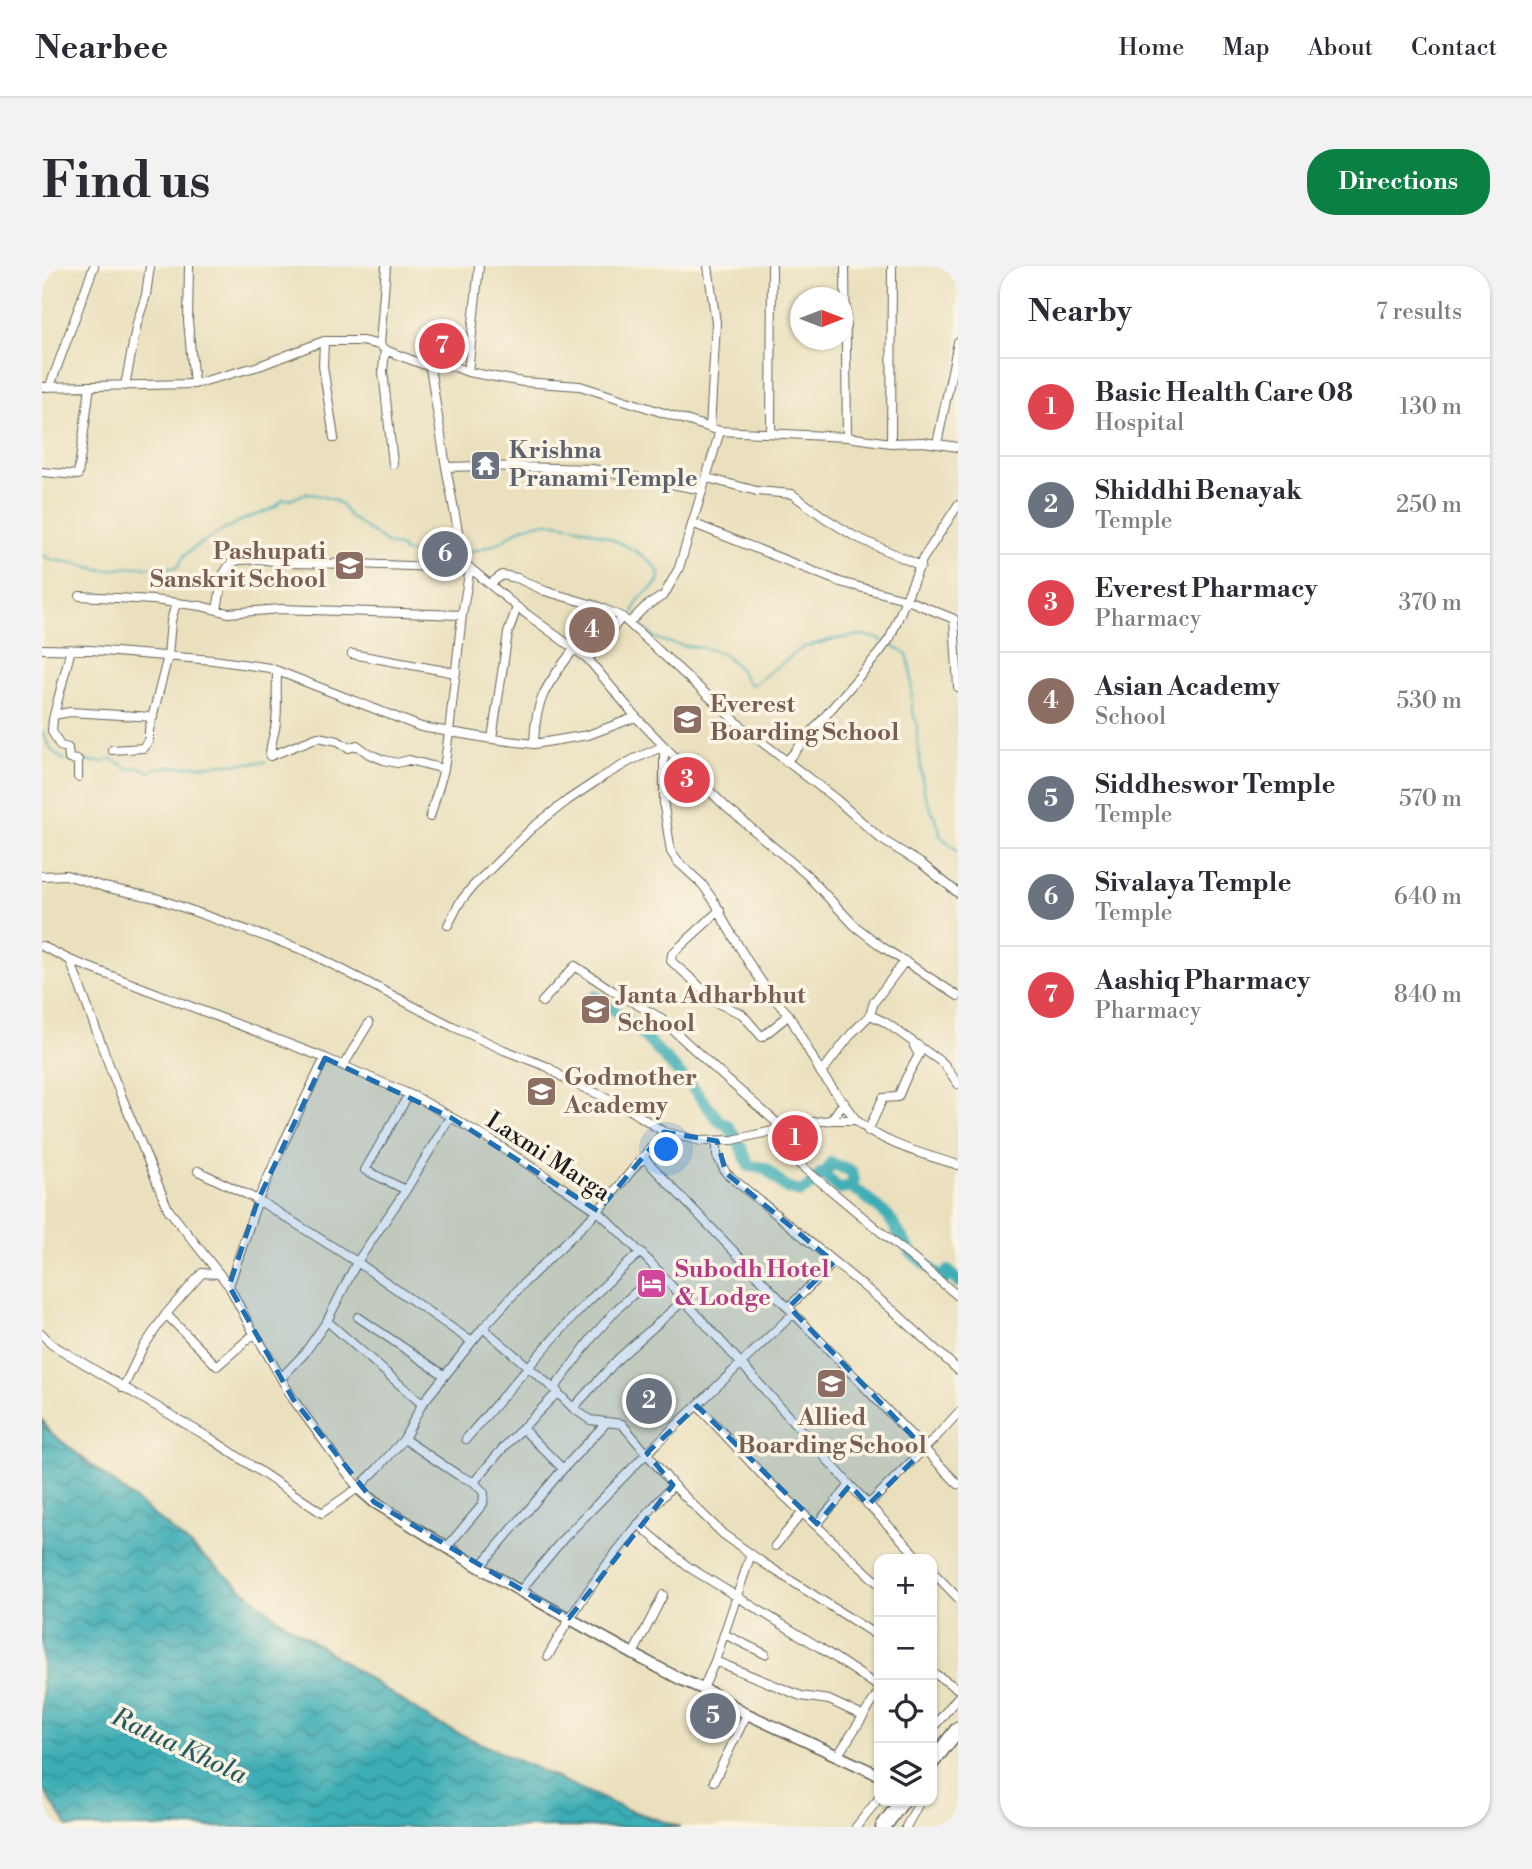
<!DOCTYPE html>
<meta charset="utf-8">
<style>
:root{--surface:#fff;--page:#f2f2f3;--text:#2b2b33;--muted:#7c7c81;--line:#e1e1e2;--accent:#0b8043}
body{margin:0;font-family:"Libre Bodoni",serif;background:var(--page);color:var(--text)}
.controls{position:absolute;right:21px;bottom:21px;display:grid;overflow:hidden;border-radius:14px;box-shadow:0 2px 5px #0004}
.controls button{width:63px;height:63px;display:grid;place-items:center;padding:0;border:0;border-bottom:2px solid var(--line);background:var(--surface);color:var(--text);font:35px sans-serif}
.compass{position:absolute;left:748px;top:21px;width:63px;height:63px;border-radius:50%;background:var(--surface);box-shadow:0 2px 5px #0004;rotate:90deg}
.you{position:absolute;left:625px;top:884px;width:24px;height:24px;margin:-18px;border:5px solid #fff;border-radius:50%;background:#1a73e8;box-shadow:0 0 0 10px #1a73e833}
.badge{display:grid;place-items:center;width:46px;height:46px;border-radius:50%;background:var(--accent);color:#fff;font-size:23px;font-weight:700}
.pin{position:absolute;translate:-50% -50%;border:4px solid #fff;box-shadow:0 2px 7px #0006}
.list{margin:0;padding:0;list-style:none}
h2{display:flex;justify-content:space-between;align-items:center;height:91px;margin:0;padding:0 28px;font-size:30px}
h2 small{font-size:23px;font-weight:400;color:var(--muted)}
.list li{display:grid;grid-template-columns:46px 1fr auto;gap:21px;align-items:center;box-sizing:border-box;height:98px;padding:0 28px;border-top:2px solid var(--line)}
.list b{display:block;font-size:26px;white-space:nowrap}
.list p{margin:0;font-size:23px;white-space:nowrap;color:var(--muted)}
.list em{font-size:23px;font-style:normal;color:var(--muted)}
.icon{flex:none;width:38px;height:38px;fill:none;stroke:currentColor;stroke-width:2;stroke-linecap:round;stroke-linejoin:round}
.map{position:relative;flex:none;width:916px;height:1561px;overflow:hidden;border-radius:28px}
header{display:flex;align-items:center;gap:42px;box-sizing:border-box;height:98px;padding:0 35px;background:var(--surface);border-bottom:2px solid var(--line)}
header strong{font-size:33px}
nav{display:flex;gap:38px;margin-inline-start:auto;font-size:24px}
.intro{display:flex;align-items:center;justify-content:space-between;box-sizing:border-box;height:168px;padding:0 42px}
h1{margin:0;font-size:49px}
.button{padding:18px 32px;border-radius:28px;background:var(--accent);color:#fff;font-size:24px;font-weight:700}
main{display:flex;gap:42px;padding:0 42px}
aside{flex:1;background:var(--surface);border-radius:28px;box-shadow:0 2px 5px #0004}
.map>svg:first-child{display:block}
</style>
<header>
<strong>Nearbee</strong>
<nav><a>Home</a><a>Map</a><a>About</a><a>Contact</a></nav>
</header>
<div class="intro"><h1>Find us</h1><a class="button">Directions</a></div>
<main>
<div class="map">
<svg width="916" height="1561" viewBox="0 0 916 1561">
<defs>
<pattern id="water-waves" width="16" height="10" patternUnits="userSpaceOnUse" patternTransform="scale(1.75)"><rect width="16" height="10" fill="#3cadb5"/><path d="M0 5q4-4 8 0t8 0" fill="none" stroke="#328c92"/></pattern>
</defs>
<rect width="100%" height="100%" fill="#fcf5e5"/>
<filter id="ink" filterUnits="userSpaceOnUse"><feTurbulence type="fractalNoise" baseFrequency=".0143" numOctaves="2"/><feDisplacementMap in="SourceGraphic" scale="14" xChannelSelector="R" yChannelSelector="G"/><feConvolveMatrix kernelMatrix="1 2 1 2 8 2 1 2 1" color-interpolation-filters="sRGB"/></filter>
<filter id="wash" filterUnits="userSpaceOnUse"><feTurbulence type="fractalNoise" baseFrequency=".00686" numOctaves="4" result="noise"/><feDisplacementMap in="SourceGraphic" scale="28" xChannelSelector="R" yChannelSelector="G"/><feGaussianBlur stdDeviation="1.57" result="paint"/><feColorMatrix in="noise" values="0 0 0 0 0 0 0 0 0 0 0 0 0 0 0 0 0 1.4 0 .05"/><feComposite in="paint" operator="in"/></filter>
<g filter="url(#wash)">
<rect width="100%" height="100%" fill="#eae0be"/>
<path fill="url(#water-waves)" stroke="#2c6468" stroke-width="2" d="M0,1153l7,12 111,89 115,96 159,106 189,86 57,19h-612l-26,-39z"/>
<g fill="none" stroke-linecap="round" stroke-linejoin="round">
<path stroke="#3cadb5" stroke-width="2" d="M426,286c11,-2 21,-5 31,-10 8,-4 15,-10 23,-14 34,-15 83,6 113,23 8,5 26,16 24,27 -2,12 -22,14 -25,34
M0,289c10,7 20,6 32,8 10,2 22,7 33,7 9,0 18,-3 28,-3 15,-1 30,3 44,-1 2,-4 3,-7 5,-10 5,-7 51,-33 61,-37 14,-6 29,-7 38,-20l5,1 20,-7 23,6 10,5 8,12 39,28 14,4 1,4 14,1 41,-2
M594,356c7,6 14,13 22,17 40,16 64,-4 90,44l5,2 49,-37 28,-8 32,-5 14,3 7,3
M850,379l15,9 4,17 1,40 5,12v13l7,56 16,38 -1,5 19,16
M0,466c6,13 10,23 24,28
M39,495l23,1 7,-4 18,11 11,-2 9,5 7,-4 110,-6"/>
<path stroke="#3cadb5" stroke-width="12" d="M553,730l40,30 24,26
M622,791l30,32 25,32 9,5 13,21 8,19 16,2 21,20 14,4 11,-7 10,-12 19,16 10,-2 12,7 26,22 23,36 33,28 4,-9 10,11
M779,907l5,-1 5,-9 20,8 3,9 -4,7"/>
</g>
</g>
<g filter="url(#ink)">
<g fill="none" stroke-linecap="round" stroke-linejoin="round">
<defs>
<path id="street" d="M147,0l-1,55 6,63
M666,0l8,57 -6,105
M803,0l2,171
M282,75l-1,25 11,72
M338,79l6,-79
M343,84l-2,21 10,93
M388,101l16,100 18,96 53,44 71,52 48,58 28,29 62,61 80,67 49,52 26,20 77,50
M426,106l11,-106
M8,120l44,-120
M83,120l12,-63 9,-28 4,-29
M0,121l152,-3 65,-18 65,-25h38l18,4 5,5 45,17 20,-2 18,7 55,10 57,4 140,45 127,6 44,6 32,-1 35,5
M729,167l1,-167
M849,177l1,-177
M895,178l21,-102
M404,201l36,-1 110,3 111,21
M0,206l36,3 12,-89
M665,212l50,13 35,3 33,24 29,18 67,30
M650,257l148,59 65,17 49,20 4,68
M448,318l12,-9 15,3 28,13 52,15 25,11 119,109 96,74 44,39 41,25 36,29
M38,330l73,4 48,6 27,7 53,-4 181,6
M175,344l6,-35 8,-12 8,-3 20,-1 30,4 67,1 80,3 28,-4
M587,357l16,-16 19,-12 15,-27 41,-137
M0,383l49,1 122,10 57,8 151,59 71,12 42,5 54,-9 48,-18
M29,383l-18,70 -1,12 8,15 8,2 1,11 9,1v17
M310,388l104,19
M546,393l34,-42
M238,406l-3,3c-1,16 1,31 -1,47 -1,11 -6,22 -6,34l48,-19 20,4 11,7 8,-3 12,9 15,6 13,3 12,-3 35,9
M12,449l16,-3 83,5
M450,473l16,-106 9,-26
M492,478c1,-46 13,-59 40,-95
M70,484l31,-2 6,-8v-10l19,-74 3,-35 5,-18
M744,496l93,-109 11,-15 32,-78 36,-55
M388,551l14,-48 5,-37 13,-117 8,-47
M0,610l24,-1 38,12 52,11 150,53 146,75 52,24 44,17 20,14 53,23 43,28 37,9 32,-1 74,-17 24,-3h25c28,25 68,34 102,45
M678,644l-48,44 -1,7 24,21 20,20 27,12 20,23 27,-22
M406,659l12,-23 13,-16 59,-58 36,-28 36,-24 28,-16 32,-14v61l7,45 7,10 24,22 14,20 9,19 22,37 22,33 20,22 32,58 35,47
M0,680l28,14 255,98 93,40 76,44 104,69 51,50 201,224 70,74
M28,694l44,118 54,131 61,77 25,48 4,4 35,61 65,89
M500,736l33,-36 38,25 46,26 64,59 61,53 9,30 165,137
M828,749l15,7 59,42 14,20
M301,800l26,-43
M779,807l31,-40 18,-18 4,-13 31,-41
M367,828l-44,76 41,20 44,-73
M789,854l13,-18
M826,865l15,-33 15,-1 8,-19 13,-23 -5,-9
M675,875v15l9,17 170,140 62,57
M601,891l315,327
M156,905l60,29 99,62 115,80
M187,1020l29,-86 25,-56 42,-86
M746,1042l46,-46
M124,1048l51,52 37,-32
M316,1051l86,58
M285,1055l95,83
M441,1062l71,61 19,19 17,12 32,4 51,61 50,49 39,28 117,75
M0,1068l9,10 162,96 109,73 36,-25 19,-19 27,-30 18,-35 61,-76 41,-45 74,-72 66,-79
M239,1112l23,-24 23,-33 30,-59 49,-72
M81,1122l19,-39 11,-16 13,-19 36,-41 17,1
M512,1123l40,-54 24,-27 41,-37
M656,1140l68,73 113,105
M531,1142l46,-50 65,-58
M480,1162l41,41
M362,1173l54,36 16,7 10,11 -1,11 -36,43
M424,1173c56,-64 110,-132 175,-187
M432,1216l30,-35 54,-55
M826,1239l69,-69 21,-23
M596,1258l49,42 132,81 60,40
M775,1258l33,-39
M733,1280l27,-33
M438,1301l83,-98 44,-47
M890,1305l26,27
M478,1325l44,-53 83,-85 147,-140
M682,1368l41,20
M591,1388l30,-59
M506,1390c34,-62 77,-119 125,-171
M673,1395l86,35 28,4 34,16
M890,1406l26,17
M661,1423l12,-28 36,-107
M890,1463l26,-32
M796,1489l41,-63
M672,1515l33,-67
M814,1561l23,-29
M864,1561l14,-26"/>
<path id="secondary" d="M316,1222l16,14 87,54 59,35 113,63 47,25 34,15 33,20 132,61"/>
<path id="highway" d="M890,1496l26,-33
M841,1561l19,-26"/>
</defs>
<use href="#street" stroke="#646155" stroke-width="10"/>
<use href="#secondary" stroke="#646155" stroke-width="13"/>
<use href="#highway" stroke="#646155" stroke-width="17"/>
<use href="#street" stroke="#fff" stroke-width="8"/>
<use href="#secondary" stroke="#fff" stroke-width="10"/>
<use href="#highway" stroke="#fff" stroke-width="14"/>
</g>
</g>
<path fill="#1f6fb2" fill-opacity="0.2" stroke="#1f6fb2" stroke-width="5" stroke-dasharray="14 9" stroke-linejoin="round" d="M283,792l125,59 148,94 66,-79 53,9 9,32 108,89 -45,45 136,142 -57,56 -18,-20 -33,39 -120,-118 -50,47 26,32 -104,133 -195,-116 -81,-103 -64,-113 29,-86z"/>
<defs>
<symbol id="temple-square" viewBox="-11 -11 22 22"><rect x="-9" y="-9" width="18" height="18" rx="4" fill="#6b7280" stroke="#fcf5e5"/><path d="M0-6L5-2H3V0L6.5 2.5H4V6H1.5V3h-3V6H-4V2.5H-6.5L-3 0V-2H-5Z" fill="#fff"/></symbol>
<symbol id="school-square" viewBox="-11 -11 22 22"><rect x="-9" y="-9" width="18" height="18" rx="4" fill="#8d6e63" stroke="#fcf5e5"/><path d="M0-5L7-2L0 1L-7-2ZM-4 1L0 2.5L4 1V4Q0 6-4 4Z" fill="#fff"/></symbol>
<symbol id="hotel-square" viewBox="-11 -11 22 22"><rect x="-9" y="-9" width="18" height="18" rx="4" fill="#d1479c" stroke="#fcf5e5"/><path d="M-6-4.5h1.5V1H6V5H4.5V3h-9V5H-6ZM-4 0a1.8 1.8 0 1 1 3.6 0ZM.5 0V-2.5h3Q6-2.5 6 0Z" fill="#fff"/></symbol>
</defs>
<g fill-rule="evenodd">
<use href="#temple-square" x="426" y="182" width="35" height="35"/>
<use href="#school-square" x="290" y="282" width="35" height="35"/>
<use href="#school-square" x="628" y="436" width="35" height="35"/>
<use href="#school-square" x="536" y="726" width="35" height="35"/>
<use href="#school-square" x="482" y="808" width="35" height="35"/>
<use href="#hotel-square" x="592" y="1000" width="35" height="35"/>
<use href="#school-square" x="772" y="1100" width="35" height="35"/>
</g>
<g text-anchor="middle" dominant-baseline="central" stroke-width="7" stroke-linejoin="round" paint-order="stroke">
<g font-size="24" font-weight="bold" fill="#5b616d" stroke="#fcf5e5" text-anchor="start">
<text x="467" y="185">Krishna<tspan x="467" dy="28">Pranami Temple</tspan></text>
</g>
<g font-size="24" font-weight="bold" fill="#785e54" stroke="#fcf5e5" text-anchor="start">
<text x="284" y="286" text-anchor="end">Pashupati<tspan x="284" dy="28">Sanskrit School</tspan></text>
<text x="668" y="439">Everest<tspan x="668" dy="28">Boarding School</tspan></text>
<text x="576" y="730">Janta Adharbhut<tspan x="576" dy="28">School</tspan></text>
<text x="522" y="812">Godmother<tspan x="522" dy="28">Academy</tspan></text>
<text x="790" y="1152" text-anchor="middle">Allied<tspan x="790" dy="28">Boarding School</tspan></text>
</g>
<g font-size="24" fill="#1c1c1c" stroke="#fcf5e5">
<text transform="translate(506 891) rotate(33)">Laxmi Marga</text>
</g>
<g font-size="24" font-weight="bold" fill="#b23c85" stroke="#fcf5e5" text-anchor="start">
<text x="633" y="1004">Subodh Hotel<tspan x="633" dy="28">&amp; Lodge</tspan></text>
</g>
<g font-size="26" font-style="italic" fill="#2a5d61" stroke="#fcf5e5">
<text transform="translate(137 1480) rotate(25)">Ratua Khola</text>
</g>
</g>
</svg>
<div class="controls">
<button>+</button>
<button>−</button>
<button><svg class="icon" aria-label="locate" viewBox="0 0 24 24"><circle cx="12" cy="12" r="6"/><path d="M12 2v4M12 18v4M2 12h4M18 12h4"/></svg></button>
<button><svg class="icon" aria-label="layers" viewBox="0 0 24 24"><path d="M12 4l9 5-9 5-9-5zM3 14l9 5 9-5"/></svg></button>
</div>
<svg class="compass" viewBox="-18 -18 36 36"><path d="M0-13l5 13h-10z" fill="#e53935"/><path d="M0 13l5-13h-10z" fill="#7c7c81"/></svg>
<div class="you"></div>
<div class="pin badge" style="left:753px;top:872px;background:#e0444e">1</div>
<div class="pin badge" style="left:607px;top:1135px;background:#6b7280">2</div>
<div class="pin badge" style="left:645px;top:514px;background:#e0444e">3</div>
<div class="pin badge" style="left:550px;top:364px;background:#8d6e63">4</div>
<div class="pin badge" style="left:671px;top:1450px;background:#6b7280">5</div>
<div class="pin badge" style="left:403px;top:288px;background:#6b7280">6</div>
<div class="pin badge" style="left:400px;top:80px;background:#e0444e">7</div>
</div>
<aside>
<h2>Nearby<small>7 results</small></h2>
<ul class="list">
<li><span class="badge" style="background:#e0444e">1</span><div><b>Basic Health Care 08</b><p>Hospital</p></div><em>130 m</em></li>
<li><span class="badge" style="background:#6b7280">2</span><div><b>Shiddhi Benayak</b><p>Temple</p></div><em>250 m</em></li>
<li><span class="badge" style="background:#e0444e">3</span><div><b>Everest Pharmacy</b><p>Pharmacy</p></div><em>370 m</em></li>
<li><span class="badge" style="background:#8d6e63">4</span><div><b>Asian Academy</b><p>School</p></div><em>530 m</em></li>
<li><span class="badge" style="background:#6b7280">5</span><div><b>Siddheswor Temple</b><p>Temple</p></div><em>570 m</em></li>
<li><span class="badge" style="background:#6b7280">6</span><div><b>Sivalaya Temple</b><p>Temple</p></div><em>640 m</em></li>
<li><span class="badge" style="background:#e0444e">7</span><div><b>Aashiq Pharmacy</b><p>Pharmacy</p></div><em>840 m</em></li>
</ul>
</aside>
</main>
